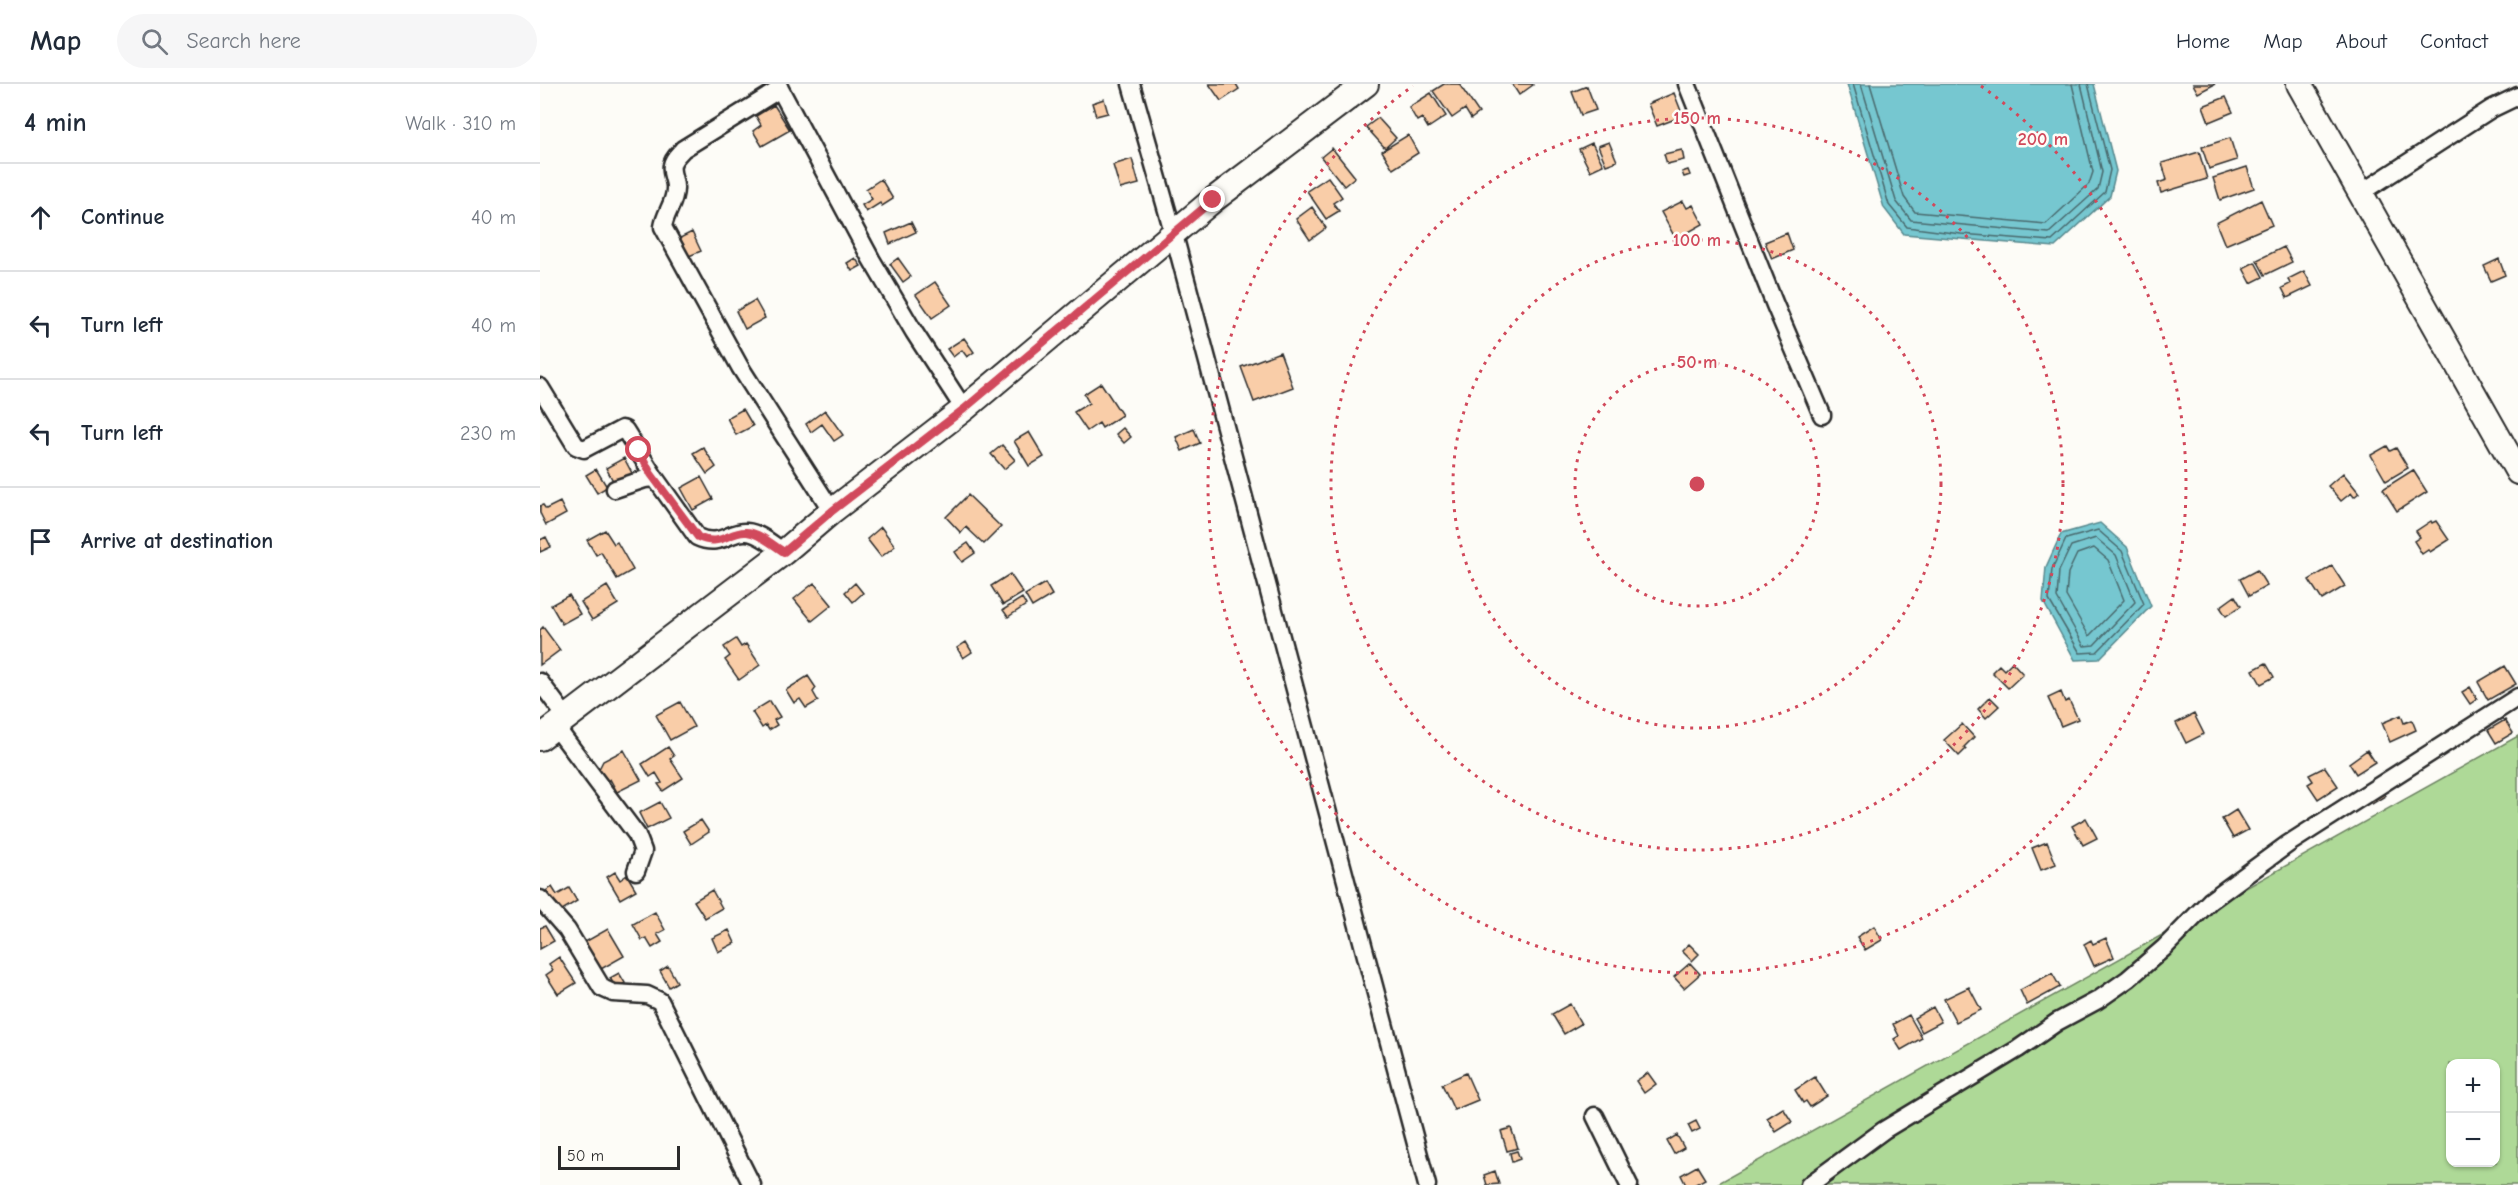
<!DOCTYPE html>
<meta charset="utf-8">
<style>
:root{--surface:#fff;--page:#f6f6f7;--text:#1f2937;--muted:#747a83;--line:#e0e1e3}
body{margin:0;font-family:"Comic Neue",sans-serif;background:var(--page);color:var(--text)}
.controls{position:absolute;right:18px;bottom:18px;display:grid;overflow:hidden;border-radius:12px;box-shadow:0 2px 4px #0004}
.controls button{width:54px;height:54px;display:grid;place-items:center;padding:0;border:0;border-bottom:2px solid var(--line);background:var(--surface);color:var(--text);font:30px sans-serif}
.scale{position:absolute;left:18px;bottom:15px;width:122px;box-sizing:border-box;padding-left:6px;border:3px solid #2b2b2b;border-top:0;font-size:16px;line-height:21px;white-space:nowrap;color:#2b2b2b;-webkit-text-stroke:4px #fdfcf7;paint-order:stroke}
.stop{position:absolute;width:18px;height:18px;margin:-14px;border:4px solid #d1495b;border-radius:50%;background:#fff}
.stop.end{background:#d1495b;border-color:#fff;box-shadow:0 2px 6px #0008}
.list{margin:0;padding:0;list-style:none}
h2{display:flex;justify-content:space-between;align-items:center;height:78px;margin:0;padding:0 24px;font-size:26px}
h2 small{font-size:20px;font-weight:400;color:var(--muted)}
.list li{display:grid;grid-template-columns:39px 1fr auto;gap:18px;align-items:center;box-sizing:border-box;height:108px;padding:0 24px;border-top:2px solid var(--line)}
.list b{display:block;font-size:22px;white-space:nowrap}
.list em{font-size:20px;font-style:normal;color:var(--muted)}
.icon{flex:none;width:33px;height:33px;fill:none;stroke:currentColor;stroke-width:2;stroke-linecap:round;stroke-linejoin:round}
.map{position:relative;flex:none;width:1978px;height:1101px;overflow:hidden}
header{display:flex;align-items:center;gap:36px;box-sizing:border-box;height:84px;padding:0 30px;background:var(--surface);border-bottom:2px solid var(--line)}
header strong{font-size:28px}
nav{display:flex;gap:33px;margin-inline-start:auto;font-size:21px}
.search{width:420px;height:54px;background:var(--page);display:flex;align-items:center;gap:15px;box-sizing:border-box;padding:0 21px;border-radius:33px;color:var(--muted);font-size:22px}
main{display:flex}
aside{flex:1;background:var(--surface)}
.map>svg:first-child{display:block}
</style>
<header>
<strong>Map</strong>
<div class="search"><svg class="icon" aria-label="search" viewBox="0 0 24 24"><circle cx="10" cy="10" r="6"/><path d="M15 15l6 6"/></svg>Search here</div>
<nav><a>Home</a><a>Map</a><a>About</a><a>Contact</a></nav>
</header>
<main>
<aside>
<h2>4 min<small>Walk · 310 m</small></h2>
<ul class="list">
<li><svg class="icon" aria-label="ahead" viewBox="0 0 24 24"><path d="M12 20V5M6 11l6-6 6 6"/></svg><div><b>Continue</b></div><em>40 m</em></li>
<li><svg class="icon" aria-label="left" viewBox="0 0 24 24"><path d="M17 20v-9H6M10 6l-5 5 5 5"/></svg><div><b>Turn left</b></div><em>40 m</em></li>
<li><svg class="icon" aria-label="left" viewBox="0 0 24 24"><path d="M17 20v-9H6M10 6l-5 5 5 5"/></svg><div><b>Turn left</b></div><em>230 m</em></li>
<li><svg class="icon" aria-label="arrive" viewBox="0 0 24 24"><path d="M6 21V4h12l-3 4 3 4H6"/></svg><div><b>Arrive at destination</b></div></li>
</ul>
</aside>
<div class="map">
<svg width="1978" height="1101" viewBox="0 0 1978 1101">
<rect width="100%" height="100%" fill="#fdfcf7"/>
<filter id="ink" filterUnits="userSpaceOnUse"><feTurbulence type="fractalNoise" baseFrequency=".0167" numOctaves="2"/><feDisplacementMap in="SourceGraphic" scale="12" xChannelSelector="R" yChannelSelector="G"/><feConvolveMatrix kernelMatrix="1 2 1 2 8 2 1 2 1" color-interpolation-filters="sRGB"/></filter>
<g filter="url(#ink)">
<path fill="#aed997" stroke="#6c8261" stroke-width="1.5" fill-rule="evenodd" d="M1978,652v449h-803zM1910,980h46v98h-46z"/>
<path fill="#76c7d0" stroke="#58898e" stroke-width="1.5" d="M1307,0h247l22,87 -6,25 -55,51 -151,-13 -20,-26z
M1560,439l27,24 24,59 -52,53 -24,1 -32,-59 3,-34 15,-33z"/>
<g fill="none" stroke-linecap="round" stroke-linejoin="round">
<path stroke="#49696d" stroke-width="1.5" d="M1313,0l36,121 18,22 54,7 91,7 53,-49 5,-22 -22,-86
M1321,0l35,117 15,19 138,13 49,-44 4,-17 -21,-88
M1330,0l34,113 11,15 131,12 43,-40 4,-12 -21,-88
M1558,446l24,21 22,53 -47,48 -17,1 -31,-53 3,-31 14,-30z
M1556,454l20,17 19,47 -41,43 -10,1 -27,-48 2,-27 12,-25z
M1554,464l14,12 16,40 -35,36 -23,-40 2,-23 9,-19z"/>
</g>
<path fill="#f9cda8" stroke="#2b2b2b" stroke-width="1.5" d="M669,0h27l3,5 -18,12z
M904,0h15l20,29 -8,6 -6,-10 -13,9 -19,-27z
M972,0h20l1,1 -14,10z
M1653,0h22l-17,9z
M1047,2l9,24 -15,5 -9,-23z
M891,9l15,23 -18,12 -6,-10 -5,3 -8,-14z
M1134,9l9,23 -26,10 -9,-22z
M1686,13l7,15 -24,10 -6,-16z
M564,15l4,14 -12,3 -4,-13z
M234,21l16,25 -28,16 -9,-15 8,-6 -5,-9z
M838,34l18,20 -11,10 -19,-21z
M868,51l10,18 -25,16 -11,-18z
M1690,54l7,22 -28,9 -7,-22z
M1069,58l8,19 -11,4 -8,-19z
M1052,59l11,22 -13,6 -11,-22z
M792,64l23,29 -11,9 -23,-29z
M1142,66l2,10 -17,4 -3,-10z
M1659,68l8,27 -46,14 -3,-10 9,-3 -5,-17z
M592,75l7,25 -19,5 -7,-24z
M1707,83l7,21 -34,12 -7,-22z
M1148,86l2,5 -6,2 -2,-5z
M788,93l14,20 -9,6 6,8 -13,8 -19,-28z
M341,95l12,20 -11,7 -2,-3 -14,9 -4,-7 10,-6 -6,-10z
M1721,116l11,25 -47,20 -9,-22z
M1143,117l4,7 6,-3 10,19 -18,10 2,5 -9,4 -17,-31z
M772,123l14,21 -16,12 -14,-21z
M371,138l5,10 -26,12 -4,-11z
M152,148l9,19 -12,5 -9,-18z
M1247,149l6,17 -21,9 -7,-17z
M1744,163l8,15 -27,13 -8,-15z
M315,174l6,8 -9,5 -5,-8z
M358,174l13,18 -8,6 -13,-18z
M1959,175l6,16 -14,6 -7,-15z
M1715,178l8,15 -12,6 -8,-15z
M1764,187l8,15 -25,12 -5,-10 8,-4 -2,-5z
M395,198l16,23 -19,13 -16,-23z
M215,216l10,18 -20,11 -9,-18z
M424,254l10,14 -7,5 -5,-7 -9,7 -6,-8z
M740,268l13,35 -39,15 -13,-35z
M561,299l21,32 -20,13 -3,-5 -12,8 -13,-19 15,-9 -5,-9z
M203,325l10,17 -17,9 -9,-17z
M285,326l18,25 -9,6 -12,-17 -11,8 -5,-8z
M583,344l8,9 -7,6 -8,-9z
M654,345l6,14 -18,8 -6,-14z
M489,348l15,25 -15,9 -15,-25z
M462,361l13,15 -11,9 -13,-15z
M1847,362l3,5 6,-3 12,20 -22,13 -15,-26z
M163,363l13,20 -9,7 -14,-21z
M84,374l10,19 -18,9 -10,-18z
M56,385l11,18 -10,6 -11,-18z
M1873,386l14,22 -30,19 -14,-22z
M1803,389l16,20 -5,4 -3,-4 -10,8 -13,-15z
M161,393l12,22 -20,11 -12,-22z
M428,411l33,32 -17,17 -18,-17 -5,6 -15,-16z
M20,418l6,12 -20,11 -6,-12v-7l3,-1 3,4z
M1891,437l1,2 4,-2 13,19 -19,12 -2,-2 -6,4 -8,-13 6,-4 -4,-6z
M341,443l14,19 -14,11 -14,-18z
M65,446l9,14 3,-2 16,28 -16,9 -16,-27 -5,3 -9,-15z
M6,453l5,10 -11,5v-12z
M428,459l7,10 -13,9 -7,-10z
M1792,482l13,20 -23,14 -13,-20z
M1717,486l10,16 -18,10 -9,-17z
M470,490l13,19 -20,12 -12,-19z
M274,499l18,22 -20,16 -18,-22z
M315,499l8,10 -10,9 -8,-10z
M505,499l7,12 -20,12 -7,-12z
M67,502l11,18 -26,16 -11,-18z
M29,511l11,19 -18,10 -11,-19z
M1695,512l6,10 -15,10 -6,-9z
M482,514l4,7 -18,12 -5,-7z
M3,543l17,23 -20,15v-35z
M196,555l5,8 5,-3 14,21 -21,15 -14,-20 5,-4 -6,-9z
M426,558l6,10 -9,6 -6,-10z
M1472,578l11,12 -15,14 -16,-16 7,-7 5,5z
M1726,579l8,14 -13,7 -8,-14z
M1965,582l11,18 -28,16 -10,-18z
M268,592l8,12 -3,4 5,9 -12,7 -6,-9 -6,4 -8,-13z
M1930,603l7,12 -7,5 -8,-12z
M1521,608l4,10 4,-2 9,19 -17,7 -13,-28z
M1450,613l9,9 -13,12 -8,-9z
M230,617l10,16 -6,3 3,5 -8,5 -3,-5 -4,3 -10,-16z
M140,618l14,25 -24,13 -14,-25z
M1654,630l10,20 -18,9 -10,-20z
M1861,631l3,8 8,-3 4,10 -26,12 -8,-19z
M1965,636l8,13 -17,10 -8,-13z
M1422,640l12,13 -10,10 2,2 -7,7 -15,-16z
M128,663l6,9 -4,3 13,19 -20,13 -5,-7 4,-1 -6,-10 -6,4 -8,-13z
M84,666l17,30 -24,12 -7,-13 -4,3 -9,-9 6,-12z
M1827,666l8,12 -19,12 -7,-11z
M1785,683l13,19 -20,13 -10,-15 5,-3 -4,-6z
M1839,702l6,10 -13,8 -6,-10z
M120,718l9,16 -22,11 -8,-16z
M1696,726l12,20 -15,8 -11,-19z
M1546,734l11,20 -14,7 -11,-19z
M161,736l8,12 -18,12 -8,-13z
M1507,758l9,22 -15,6 -9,-22z
M75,788l5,8 7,-5 9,15 -16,9 -13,-22z
M12,803l5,8 12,-7 8,13 -23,14 -13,-21z
M172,806l10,18 -17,10 -11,-17z
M115,828l10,18 -8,4 5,8 -10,6 -6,-10 -4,2 -9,-16z
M5,842l9,15 -14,8v-21z
M1334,842l8,14 -17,10 -8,-13z
M68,845l16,27 -23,13 -16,-27z
M189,846l6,13 -17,9 -6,-14z
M1566,854l8,19 -20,9 -10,-22 7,-4 2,4z
M1149,860l10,10 -7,7 -10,-10z
M19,873l17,26 -18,11 -12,-19 7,-5 -4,-6z
M1150,879l10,11 -16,14 -10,-11z
M128,882l9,16 -8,5 -9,-16z
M79,889l6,10 -9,5 -6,-10z
M1512,889l8,14 -33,18 -7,-15z
M1429,903l12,23 -25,12 -12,-23z
M1030,920l11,20 -17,10 -12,-20z
M1393,923l8,15 -19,10 -8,-14z
M1369,931l13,23 -21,12 -7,-11 5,-3 -6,-12z
M926,989l12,27 -24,10 -12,-26z
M1108,989l8,11 -12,9 -8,-12z
M1275,993l12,19 -17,11 -4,-6 -3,2 -8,-13z
M1243,1024l9,14 -16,10 -9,-14z
M1156,1037l4,8 -8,4 -4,-8z
M971,1044l7,20 -11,3 -6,-20z
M1137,1051l7,13 -10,6 -7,-13z
M977,1067l3,8 -8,3 -2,-9z
M1157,1082l8,13 -11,6h-8l-5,-10z
M955,1087l4,13 -12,1 -3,-10z"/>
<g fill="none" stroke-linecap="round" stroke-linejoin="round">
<defs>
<path id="street" d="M238,0l2,5 -97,60c-4,5 -10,9 -11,16 -2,8 4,16 3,24 0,14 -10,24 -12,38l77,140 92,144
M591,0l43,151 253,950
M1147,0l88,221 47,110
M240,5l91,170 43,73 50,77
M1821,109l130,-84 27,-13
M0,303l36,59 8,3 38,-20 3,1 30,48
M75,405l30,-10 10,-1 42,59c24,11 33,-7 50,-5 13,1 27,14 37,20
M0,598l26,35
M15,642l82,109 6,16 -7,20
M0,815l27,31 35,58 11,5 34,2 13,6 92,184
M1055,1032l34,69
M1269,1101l75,-55 134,-81 39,-27 41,-22 30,-21 36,-31 46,-47 78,-57 230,-147"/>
<path id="secondary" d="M1759,0l219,388
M0,654l244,-186 48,-41 132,-102 249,-209 153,-116"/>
</defs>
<use href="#street" stroke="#2b2b2b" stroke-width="21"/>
<use href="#secondary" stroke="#2b2b2b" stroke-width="28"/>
<use href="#street" stroke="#fdfcf7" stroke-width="16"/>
<use href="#secondary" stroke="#fdfcf7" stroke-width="24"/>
</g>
</g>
<g fill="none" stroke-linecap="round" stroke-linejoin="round" filter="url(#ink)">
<path stroke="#d1495b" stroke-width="8" d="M99,366l12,24 47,63c23,11 32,-7 49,-5 13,1 27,14 37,20l48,-41 132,-102 249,-209"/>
</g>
<g fill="none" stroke="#d1495b" stroke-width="3" stroke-dasharray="3 6">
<circle cx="1157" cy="400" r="122"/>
<circle cx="1157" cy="400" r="244"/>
<circle cx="1157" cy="400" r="366"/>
<path d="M1441 2A489 489 0 1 1 873 2"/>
</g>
<circle cx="1157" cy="400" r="9" fill="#d1495b" stroke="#fdfcf7" stroke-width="3"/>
<g font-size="18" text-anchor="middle" font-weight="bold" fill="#d1495b" stroke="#fdfcf7" stroke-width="5" stroke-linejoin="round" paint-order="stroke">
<text x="1157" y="40">150 m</text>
<text x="1503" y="61">200 m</text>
<text x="1157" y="162">100 m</text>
<text x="1157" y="284">50 m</text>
</g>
</svg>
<div class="controls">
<button>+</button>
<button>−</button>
</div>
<div class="scale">50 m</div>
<div class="stop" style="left:99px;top:366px"></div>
<div class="stop end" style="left:673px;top:116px"></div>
</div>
</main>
